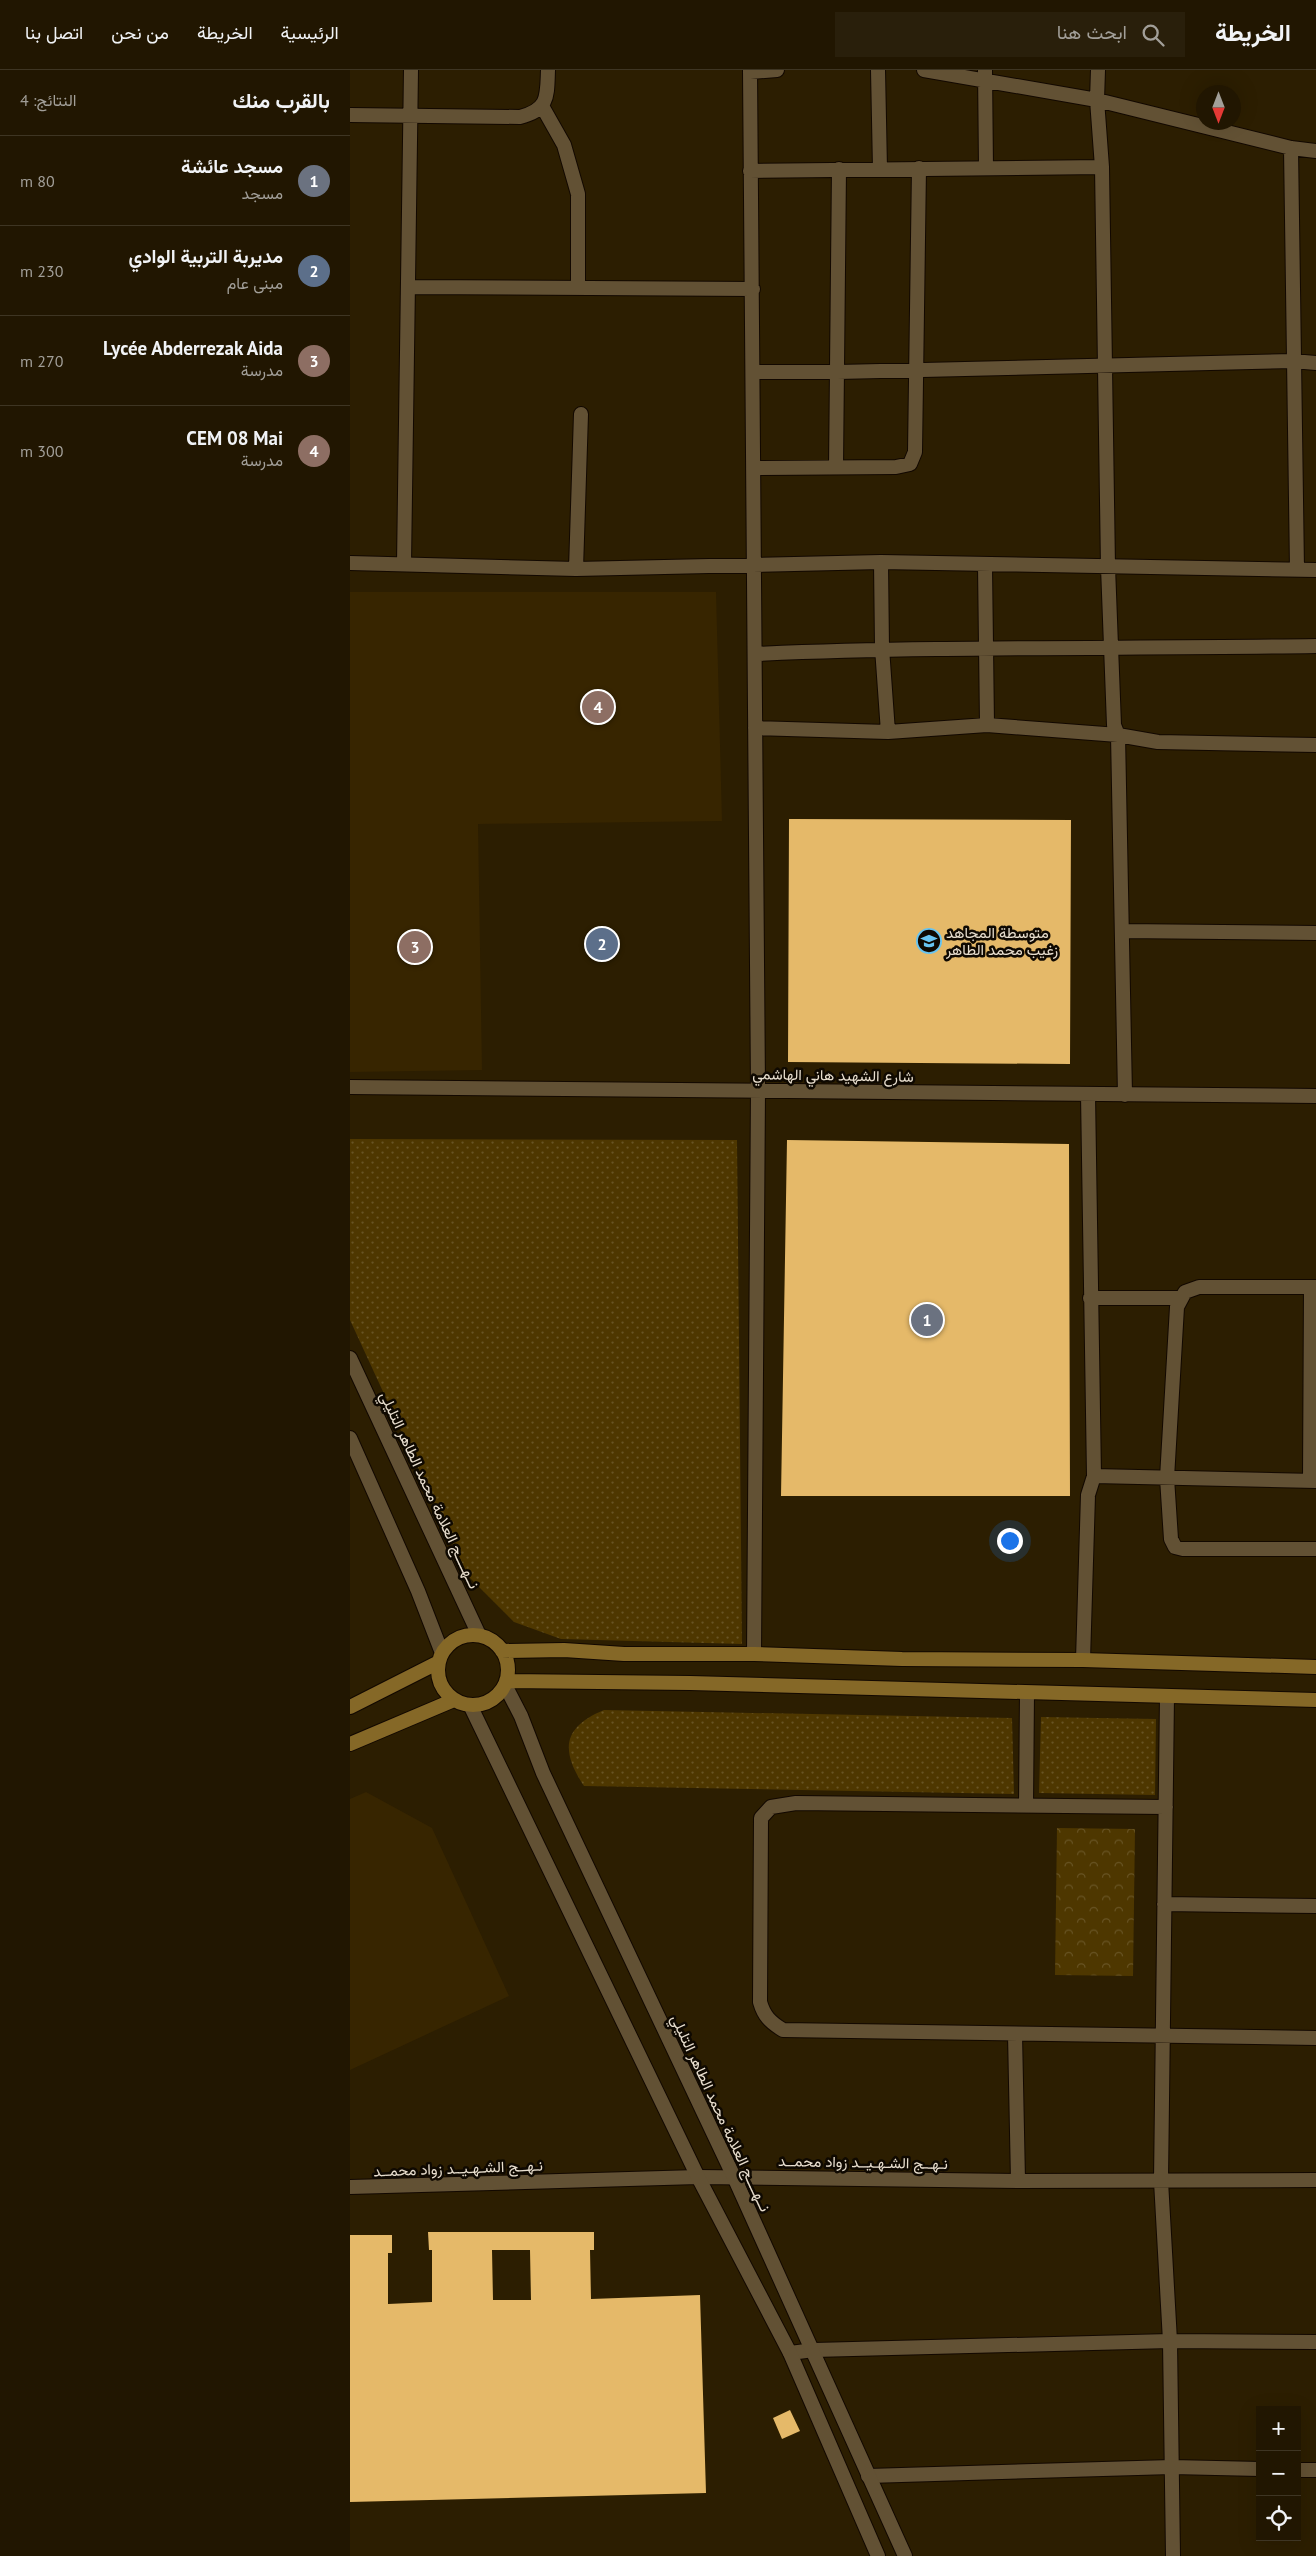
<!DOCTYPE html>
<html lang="ar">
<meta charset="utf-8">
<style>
:root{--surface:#211601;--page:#291f0b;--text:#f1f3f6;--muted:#a29f99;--line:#3e3523;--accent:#d93025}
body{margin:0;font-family:"PT Sans",Vazirmatn,sans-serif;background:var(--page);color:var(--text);direction:rtl}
.controls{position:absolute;right:15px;bottom:15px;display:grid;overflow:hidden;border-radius:0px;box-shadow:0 5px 20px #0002}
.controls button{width:45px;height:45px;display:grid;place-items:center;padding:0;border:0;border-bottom:1px solid var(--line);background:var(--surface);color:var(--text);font:25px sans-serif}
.compass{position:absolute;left:846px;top:15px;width:45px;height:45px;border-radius:50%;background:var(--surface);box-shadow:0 5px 20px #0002;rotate:180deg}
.you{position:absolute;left:659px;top:1470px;width:18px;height:18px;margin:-12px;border:4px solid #fff;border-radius:50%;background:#1a73e8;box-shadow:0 0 0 8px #1a73e833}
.badge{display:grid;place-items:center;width:32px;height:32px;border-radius:50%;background:var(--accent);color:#fff;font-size:16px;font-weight:700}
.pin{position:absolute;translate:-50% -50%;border:2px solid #fff;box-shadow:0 1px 5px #0006}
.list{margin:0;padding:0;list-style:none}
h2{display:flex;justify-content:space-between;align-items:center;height:65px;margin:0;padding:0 20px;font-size:21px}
h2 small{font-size:16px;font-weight:400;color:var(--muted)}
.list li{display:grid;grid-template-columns:32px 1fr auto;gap:15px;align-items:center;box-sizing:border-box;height:90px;padding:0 20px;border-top:1px solid var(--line)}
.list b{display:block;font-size:19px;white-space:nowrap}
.list p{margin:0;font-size:16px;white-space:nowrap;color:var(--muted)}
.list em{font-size:16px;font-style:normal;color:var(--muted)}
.icon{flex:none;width:28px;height:28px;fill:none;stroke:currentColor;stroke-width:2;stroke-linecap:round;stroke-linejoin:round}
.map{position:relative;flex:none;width:966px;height:2486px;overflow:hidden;direction:ltr}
header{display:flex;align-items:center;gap:30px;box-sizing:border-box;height:70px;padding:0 25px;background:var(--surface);border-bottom:1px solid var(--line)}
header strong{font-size:24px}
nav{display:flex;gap:28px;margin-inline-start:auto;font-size:18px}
.search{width:350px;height:45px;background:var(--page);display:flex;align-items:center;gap:12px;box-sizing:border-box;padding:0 18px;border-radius:0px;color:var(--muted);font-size:19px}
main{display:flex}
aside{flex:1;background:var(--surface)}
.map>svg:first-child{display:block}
</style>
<header>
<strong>الخريطة</strong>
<div class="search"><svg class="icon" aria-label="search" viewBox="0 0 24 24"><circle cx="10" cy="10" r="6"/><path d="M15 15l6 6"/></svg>ابحث هنا</div>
<nav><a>الرئيسية</a><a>الخريطة</a><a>من نحن</a><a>اتصل بنا</a></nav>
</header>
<main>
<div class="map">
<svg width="966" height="2486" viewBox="0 0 966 2486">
<defs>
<pattern id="park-crowns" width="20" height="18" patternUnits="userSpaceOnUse" patternTransform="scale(1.25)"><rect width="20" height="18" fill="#4e3700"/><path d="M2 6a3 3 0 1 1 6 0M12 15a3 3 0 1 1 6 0" fill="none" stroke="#685424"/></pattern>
<pattern id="garden-dots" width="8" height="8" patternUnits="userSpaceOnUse" patternTransform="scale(1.25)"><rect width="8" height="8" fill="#4e3700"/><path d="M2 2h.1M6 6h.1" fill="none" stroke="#685424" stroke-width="1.8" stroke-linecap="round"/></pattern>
</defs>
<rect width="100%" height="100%" fill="#2c1e01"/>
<path fill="#372500" d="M0,522h366l6,229 -244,3 4,246 -132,2z
M16,1722l66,36 77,168 -159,74v-271z"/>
<path fill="url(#park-crowns)" d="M707,1758l78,1 -2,147 -78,-1z"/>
<path fill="url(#garden-dots)" d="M0,1069l387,1 5,504 -181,-5 -47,-17 -46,-46 -118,-256z
M254,1640l408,8 2,76 -430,-8c-24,-36 -21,-59 20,-76z
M691,1647l115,2 -1,76 -116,-2z"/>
<path fill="#e5b969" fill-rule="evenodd" d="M439,749l282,1 -1,244 -282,-2z
M437,1070l282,4 1,352h-289z
M78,2162h166v18h-4l1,49 109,-4 6,198 -356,9v-267h42v18h-4v51l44,-2v-52h-3zM142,2180h38l1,50h-38z
M440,2340l10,21 -18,8 -9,-21z"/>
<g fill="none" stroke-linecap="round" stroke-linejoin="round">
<defs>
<path id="minor" d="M400,0l8,1020 -4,564
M528,0l2,99
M574,0l173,30 194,48 25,3
M635,0l1,98
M748,0l-1,30 5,67 6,400 6,158 4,10 40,7 158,3
M400,2l27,-2
M192,36l22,39 14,49v94
M0,45l170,2c29,-7 27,-21 28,-47
M941,78l6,422
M400,101l352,-4
M59,217l344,2
M403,302h85l455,-11 23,2
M486,397l3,-298
M403,398l143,-1 14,-3 5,-12 4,-284
M531,492l1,86 6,84
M0,493l226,6 305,-7 435,8
M54,494l7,-494
M635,496l2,159
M226,499l5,-155
M405,584c187,-8 374,-5 561,-8
M405,658l133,4 99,-7 131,10 7,360
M772,861l194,2
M0,1017l966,9
M738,1024l6,382
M966,1217h-117l-14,5 -8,15 -10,171 4,61 4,8 8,2h133
M740,1228h91
M960,1410l1,-193
M733,1590l5,-165 6,-19 222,5
M817,1626l-6,485 9,160 3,215
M676,1735l1,-112
M816,1737l-370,-4 -25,4 -10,11 -1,184c4,14 10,20 23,28l533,8
M814,1834l152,2
M665,1964l3,147
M0,2117l348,-10 320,4 298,-1
M440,2283l24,-3 356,-9 146,1
M947,2400h19
M518,2406l304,-9 88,2"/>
<path id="tertiary" d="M0,1288l129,277
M0,1368l68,153 24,62
M155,1615l16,31 22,57 191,404 171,379
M120,1635l228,472 92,176 88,203"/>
<path id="secondary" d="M88 1600a35 35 0 1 1 70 0a35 35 0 1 1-70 0Z
M152,1581l62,-1 60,4h130l148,5 181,1 233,7
M156,1611l184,2 626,17
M0,1637l89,-45
M0,1674l104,-44"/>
</defs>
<use href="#minor" stroke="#120800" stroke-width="16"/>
<use href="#tertiary" stroke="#120800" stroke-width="16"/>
<use href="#secondary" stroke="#120800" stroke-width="16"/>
<use href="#minor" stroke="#625134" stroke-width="14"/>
<use href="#tertiary" stroke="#625134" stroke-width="14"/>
<use href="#secondary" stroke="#856827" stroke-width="14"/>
</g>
<defs>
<symbol id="school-ring" viewBox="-11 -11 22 22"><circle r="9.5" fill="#0f0901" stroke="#68c4f0" stroke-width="1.5"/><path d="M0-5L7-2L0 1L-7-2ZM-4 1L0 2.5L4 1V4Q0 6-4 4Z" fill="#68c4f0"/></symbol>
</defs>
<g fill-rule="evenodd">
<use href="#school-ring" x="565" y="857" width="28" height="28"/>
</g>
<g text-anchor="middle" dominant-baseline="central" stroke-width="5" stroke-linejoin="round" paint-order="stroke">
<g font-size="15" fill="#e8dece" stroke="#0f0901" text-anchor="start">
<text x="596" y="862">متوسطة المجاهد<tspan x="596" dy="17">زغيب محمد الطاهر</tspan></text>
</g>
<g font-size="15" fill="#e8dece" stroke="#0f0901">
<text transform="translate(483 1005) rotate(1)">شارع الشهيد هاني الهاشمي</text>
<text transform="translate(80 1420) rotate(65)">نــهــــج العلامة محمد الطاهر التليلي</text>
<text transform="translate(371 2043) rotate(65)">نــهــــج العلامة محمد الطاهر التليلي</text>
<text transform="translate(513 2092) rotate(1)">نـهــج الشـهـيــد زواد محمــد</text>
<text transform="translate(108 2098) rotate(-2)">نـهــج الشـهـيــد زواد محمــد</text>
</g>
</g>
</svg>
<div class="controls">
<button>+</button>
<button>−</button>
<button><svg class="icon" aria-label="locate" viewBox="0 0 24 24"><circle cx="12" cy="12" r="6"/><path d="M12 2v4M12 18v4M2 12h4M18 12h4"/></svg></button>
</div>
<svg class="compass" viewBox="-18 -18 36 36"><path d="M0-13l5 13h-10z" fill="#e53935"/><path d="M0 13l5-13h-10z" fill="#a29f99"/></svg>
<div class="you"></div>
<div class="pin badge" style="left:577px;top:1250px;background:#6b7280">1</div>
<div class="pin badge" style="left:252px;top:874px;background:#5c6f8a">2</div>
<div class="pin badge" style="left:65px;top:877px;background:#8d6e63">3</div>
<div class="pin badge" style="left:248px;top:637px;background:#8d6e63">4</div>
</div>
<aside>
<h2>بالقرب منك<small>النتائج: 4</small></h2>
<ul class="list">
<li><span class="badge" style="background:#6b7280">1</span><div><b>مسجد عائشة</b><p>مسجد</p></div><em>80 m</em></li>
<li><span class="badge" style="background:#5c6f8a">2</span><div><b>مديربة التربية الوادي</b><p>مبنى عام</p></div><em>230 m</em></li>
<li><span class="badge" style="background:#8d6e63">3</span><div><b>Lycée Abderrezak Aida</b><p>مدرسة</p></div><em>270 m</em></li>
<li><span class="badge" style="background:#8d6e63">4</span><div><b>CEM 08 Mai</b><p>مدرسة</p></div><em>300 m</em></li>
</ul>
</aside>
</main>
